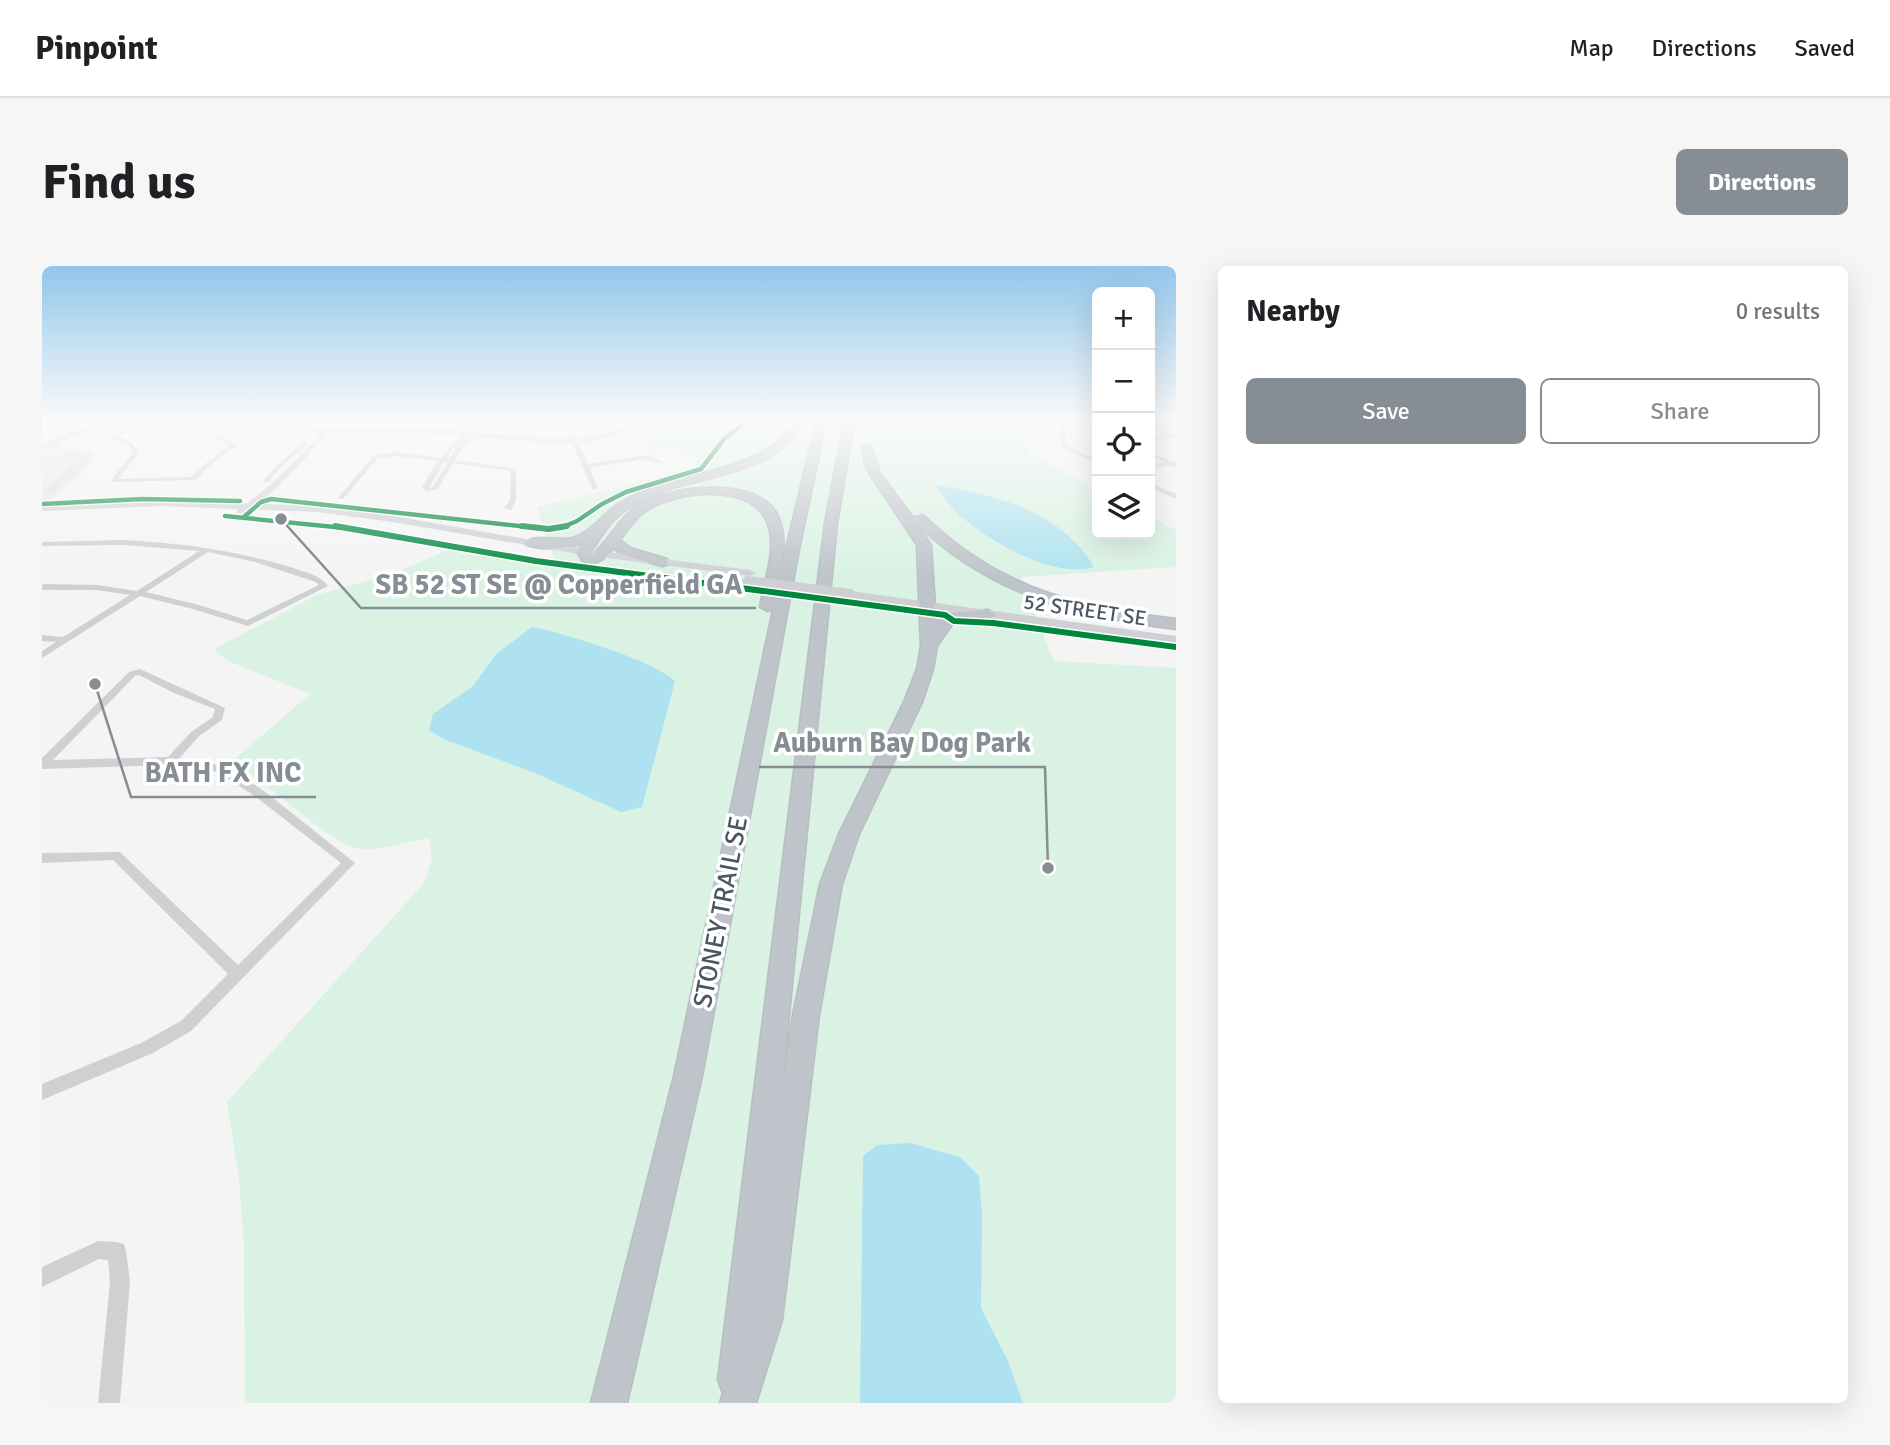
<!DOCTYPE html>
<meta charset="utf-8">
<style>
:root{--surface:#fff;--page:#f6f6f6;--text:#202124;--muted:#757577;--line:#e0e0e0;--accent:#868d94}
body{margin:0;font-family:Signika,sans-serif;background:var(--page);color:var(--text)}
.controls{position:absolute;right:21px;top:21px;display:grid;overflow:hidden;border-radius:10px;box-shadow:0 7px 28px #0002}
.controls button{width:63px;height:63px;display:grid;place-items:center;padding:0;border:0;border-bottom:2px solid var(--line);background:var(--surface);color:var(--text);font:35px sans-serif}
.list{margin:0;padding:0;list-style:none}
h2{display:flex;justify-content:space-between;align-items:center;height:91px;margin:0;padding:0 28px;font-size:30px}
h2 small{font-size:23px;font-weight:400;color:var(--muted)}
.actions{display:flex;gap:14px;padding:21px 28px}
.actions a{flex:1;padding:16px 0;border:2px solid var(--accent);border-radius:10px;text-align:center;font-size:24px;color:var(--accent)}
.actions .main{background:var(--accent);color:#fff}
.icon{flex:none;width:38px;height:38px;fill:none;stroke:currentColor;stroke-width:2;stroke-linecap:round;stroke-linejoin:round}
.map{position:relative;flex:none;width:1134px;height:1137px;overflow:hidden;border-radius:10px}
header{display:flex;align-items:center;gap:42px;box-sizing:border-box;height:98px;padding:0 35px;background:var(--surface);border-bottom:2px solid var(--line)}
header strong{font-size:33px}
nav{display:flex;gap:38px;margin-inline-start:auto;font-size:24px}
.intro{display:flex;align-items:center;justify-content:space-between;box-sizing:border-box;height:168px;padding:0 42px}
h1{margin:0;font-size:49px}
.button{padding:18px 32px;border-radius:10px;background:var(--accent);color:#fff;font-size:24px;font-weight:700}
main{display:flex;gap:42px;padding:0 42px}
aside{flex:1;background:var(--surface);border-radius:10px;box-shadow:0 7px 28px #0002}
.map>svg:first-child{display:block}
</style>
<header>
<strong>Pinpoint</strong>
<nav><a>Map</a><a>Directions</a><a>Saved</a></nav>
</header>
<div class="intro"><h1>Find us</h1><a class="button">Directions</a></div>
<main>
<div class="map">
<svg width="1134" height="1137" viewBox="0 0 1134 1137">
<rect width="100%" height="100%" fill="#f4f4f4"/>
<path fill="#e8e7e3" d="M13,178l34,7 7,8 -34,32 -14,11 -6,1v-51z"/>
<path fill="#d9f2e3" d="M247,152h89l-4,8c-27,1 -61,7 -85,-8z
M452,152h140l-15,7 -19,-6 -48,8 -51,-2 -12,8 -4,-1z
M692,152h295l-1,35 69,36v45h53v-18l26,14v37l-155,10 33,84 122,7v735h-931l-1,-157 -5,-67 -12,-77 197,-219 8,-24 -3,-21c-17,3 -54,13 -69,11 -28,-3 -95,-70 -129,-87l79,-68 -84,-34 -12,-11 105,-55 70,-19 66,-28 100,15 -18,-55 156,-37 5,-13 -33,-11 -14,8h-4l1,-14 -21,-9 24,-11 63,11z"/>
<path fill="#aee2f0" d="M892,219c59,9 128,26 160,82 -43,12 -108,-27 -139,-56 -7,-8 -14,-17 -21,-26z
M490,361c28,5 126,35 143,54l-33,126 -21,5 -86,-39 -92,-34 -14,-9 4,-16 40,-28 23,-32z
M868,877l50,14 19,19 3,39 -1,93 27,53 15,42h-163l3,-247 14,-11z"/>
<path fill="#ddddde" d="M32,183l20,6 -23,27h-6l-12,12 -11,1 41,-41 -8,3 -15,-3z"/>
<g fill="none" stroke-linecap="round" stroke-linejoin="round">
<defs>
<path id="highway" d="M759,152h10c-50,70 -118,50 -181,89 -18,11 -29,29 -39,45l1,3c18,-15 28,-39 48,-51 31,-18 113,-28 136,8 10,18 8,38 5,58l36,-152h10l-28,131 -97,527 -75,327h-36l83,-327 99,-466 -6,1 -7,-4c4,-25 16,-55 9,-80 -13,-45 -88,-37 -120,-18 -12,7 -21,20 -29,31l10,8 37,11v6l-5,1 -42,-12 -6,-6 -11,11 -13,7 -5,-1 -8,-13 7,-10c-12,7 -49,9 -60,1 12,-10 33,-1 48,-5 18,-4 34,-28 51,-37 60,-34 133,-23 178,-83z
M803,152h10l-18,105 -55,564 11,-72 27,-131 19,-50 65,-132 13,-33 4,-23 -4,-101 -48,-72 -5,-13 -2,-16 9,2 9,27 33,45 10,-3c75,73 152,92 253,104v10c-101,-13 -187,-34 -261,-107l16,23 5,78 14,-10 38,-3 8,5 -8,5 -34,2 -17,24 -4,23 -11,33 -63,132 -17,50 -23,131 -37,305 -26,83h-36l3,-10 -5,-13 107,-857z"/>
</defs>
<use href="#highway" stroke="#b9bec3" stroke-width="3"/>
<path fill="#ced0d2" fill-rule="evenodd" d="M117,152h10l-51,18 14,7 7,10 -21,26 73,-2 14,-13 24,-19 -19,-11 -7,-16h6l3,11 58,-11h14l-70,14 23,13 -28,21 -14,14 -84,2v-2l22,-27 -5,-8 -16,-6 2,-5z
M439,152h6l-7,10 8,-10h6c-12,17 -30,24 -39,42l61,9v31l-5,10 -7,-2 6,-8 1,-29 -58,-8 -15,26 -11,3 -5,-5 16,-26 -42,-5 -18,2 -35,41 -5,-1 36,-43 22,-3 45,6c11,-17 29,-24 40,-40zM436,164l-22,17 -7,12h-2l6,-11zM402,196l3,1 -14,24 -4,1z
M1016,152h6l3,28 30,14v4l-35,-16z
M1108,159l26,9v4l-26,4v-4l19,-2 -19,-7z
M281,161h4l2,5c-17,18 -69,81 -92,82v-4c34,-21 59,-51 87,-79z
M530,169l7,8 9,21 57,-9 16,6 -3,2 -13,-4 -55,9 8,21 -5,1 -24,-53z
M262,176l5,1 -25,21 -16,18h-4v-2l16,-18z
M1108,186l26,11v4l-6,-2 -20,4v-4l14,-3 -14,-6z
M1108,217l26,11v5l-26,-12z
M81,274c57,3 112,10 167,27 14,5 29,7 38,19l-80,40 -55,-17 -53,-13 -98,62v-7l14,-9 -14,-1v-6l21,2 67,-42 -33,-5h-55v-6l55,1 40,6 62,-40 -76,-6 -81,1v-4zM166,286l47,10 61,20 3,3 -72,35 -48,-15 -53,-13z
M98,403l85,39 -3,12 -23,16 -20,23 46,7 39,25 91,72 -164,168 -38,22 -111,47v-16l99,-41 40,-22 47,-47 -115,-114 -71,3v-10l78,-1 118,113 103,-102 -85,-66 -38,-25 -47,-7 -129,4v-11l87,-86zM97,409l35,18 41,16 -2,8 -22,15 -23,25 -115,3 82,-84z
M56,975l19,1 7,2 2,7 4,31 -10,121h-22l12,-121 -2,-22 -9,-1 -57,28v-20z"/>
<path fill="#ced0d4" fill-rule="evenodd" d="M65,152h12l-77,32v-6z
M230,152h11l23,9 17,2 84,-3 154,13 30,-3 27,-6 24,-12h11l-29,15 -33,9 -30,2 -154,-12 -84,2 -36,-7z
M120,234l155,6 76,10 191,33 166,21 6,3 -6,3 -166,-21 -191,-33 -76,-10 -155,-6 -120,5v-6z
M808,325l326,45v8l-330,-46 -2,-3z"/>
<use href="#highway" fill="#bec4c9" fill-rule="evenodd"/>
<path stroke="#ced0d4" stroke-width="12" d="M706,316l102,13"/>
<defs>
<path id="cycleway-far1" d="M0,238l100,-5 98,2
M183,250l120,12
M203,250l16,-14 10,-3 267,29
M518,262l17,-7 25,-17 24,-12 75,-23 24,-31 27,-20"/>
<path id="cycleway" d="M293,260l201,35 409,54 9,6 39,2 183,24
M480,260l27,3 18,-3"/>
</defs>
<use href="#cycleway-far1" stroke="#fff" stroke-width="7"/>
<use href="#cycleway" stroke="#fff" stroke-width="9"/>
<use href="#cycleway-far1" stroke="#00873e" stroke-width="4.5"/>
<use href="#cycleway" stroke="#00873e" stroke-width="6"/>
</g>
<linearGradient id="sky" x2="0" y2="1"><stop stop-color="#91c6eb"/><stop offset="0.49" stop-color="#fafafa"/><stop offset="1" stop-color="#fafafa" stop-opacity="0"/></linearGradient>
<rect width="1134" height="312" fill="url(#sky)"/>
<g text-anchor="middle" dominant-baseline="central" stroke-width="7" stroke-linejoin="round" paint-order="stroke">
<g font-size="21" fill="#4a5661" stroke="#fff">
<text transform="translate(1043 344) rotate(8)">52 STREET SE</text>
</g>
<g font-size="26" fill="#4a5661" stroke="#fff">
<text transform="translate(679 646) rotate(-79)">STONEY TRAIL SE</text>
</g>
</g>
<path fill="none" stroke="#868d94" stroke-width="2.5" d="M239 253L319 342H714M1006 602L1003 501H717M53 418L89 531H274"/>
<g fill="#868d94" stroke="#fff" stroke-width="2.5">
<circle cx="239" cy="253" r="7"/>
<circle cx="1006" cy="602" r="7"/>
<circle cx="53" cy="418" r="7"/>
</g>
<g font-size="28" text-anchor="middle" font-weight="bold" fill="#868d94" stroke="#fff" stroke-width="7" stroke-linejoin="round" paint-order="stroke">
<text x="517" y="328">SB 52 ST SE @ Copperfield GA</text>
<text x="860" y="486">Auburn Bay Dog Park</text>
<text x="181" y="516">BATH FX INC</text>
</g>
</svg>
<div class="controls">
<button>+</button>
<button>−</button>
<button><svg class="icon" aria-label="locate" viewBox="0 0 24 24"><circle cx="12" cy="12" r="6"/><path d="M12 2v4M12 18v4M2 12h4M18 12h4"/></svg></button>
<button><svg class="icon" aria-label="layers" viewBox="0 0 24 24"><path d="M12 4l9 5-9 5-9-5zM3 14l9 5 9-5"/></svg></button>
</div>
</div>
<aside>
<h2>Nearby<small>0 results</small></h2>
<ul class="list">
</ul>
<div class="actions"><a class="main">Save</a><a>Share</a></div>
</aside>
</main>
